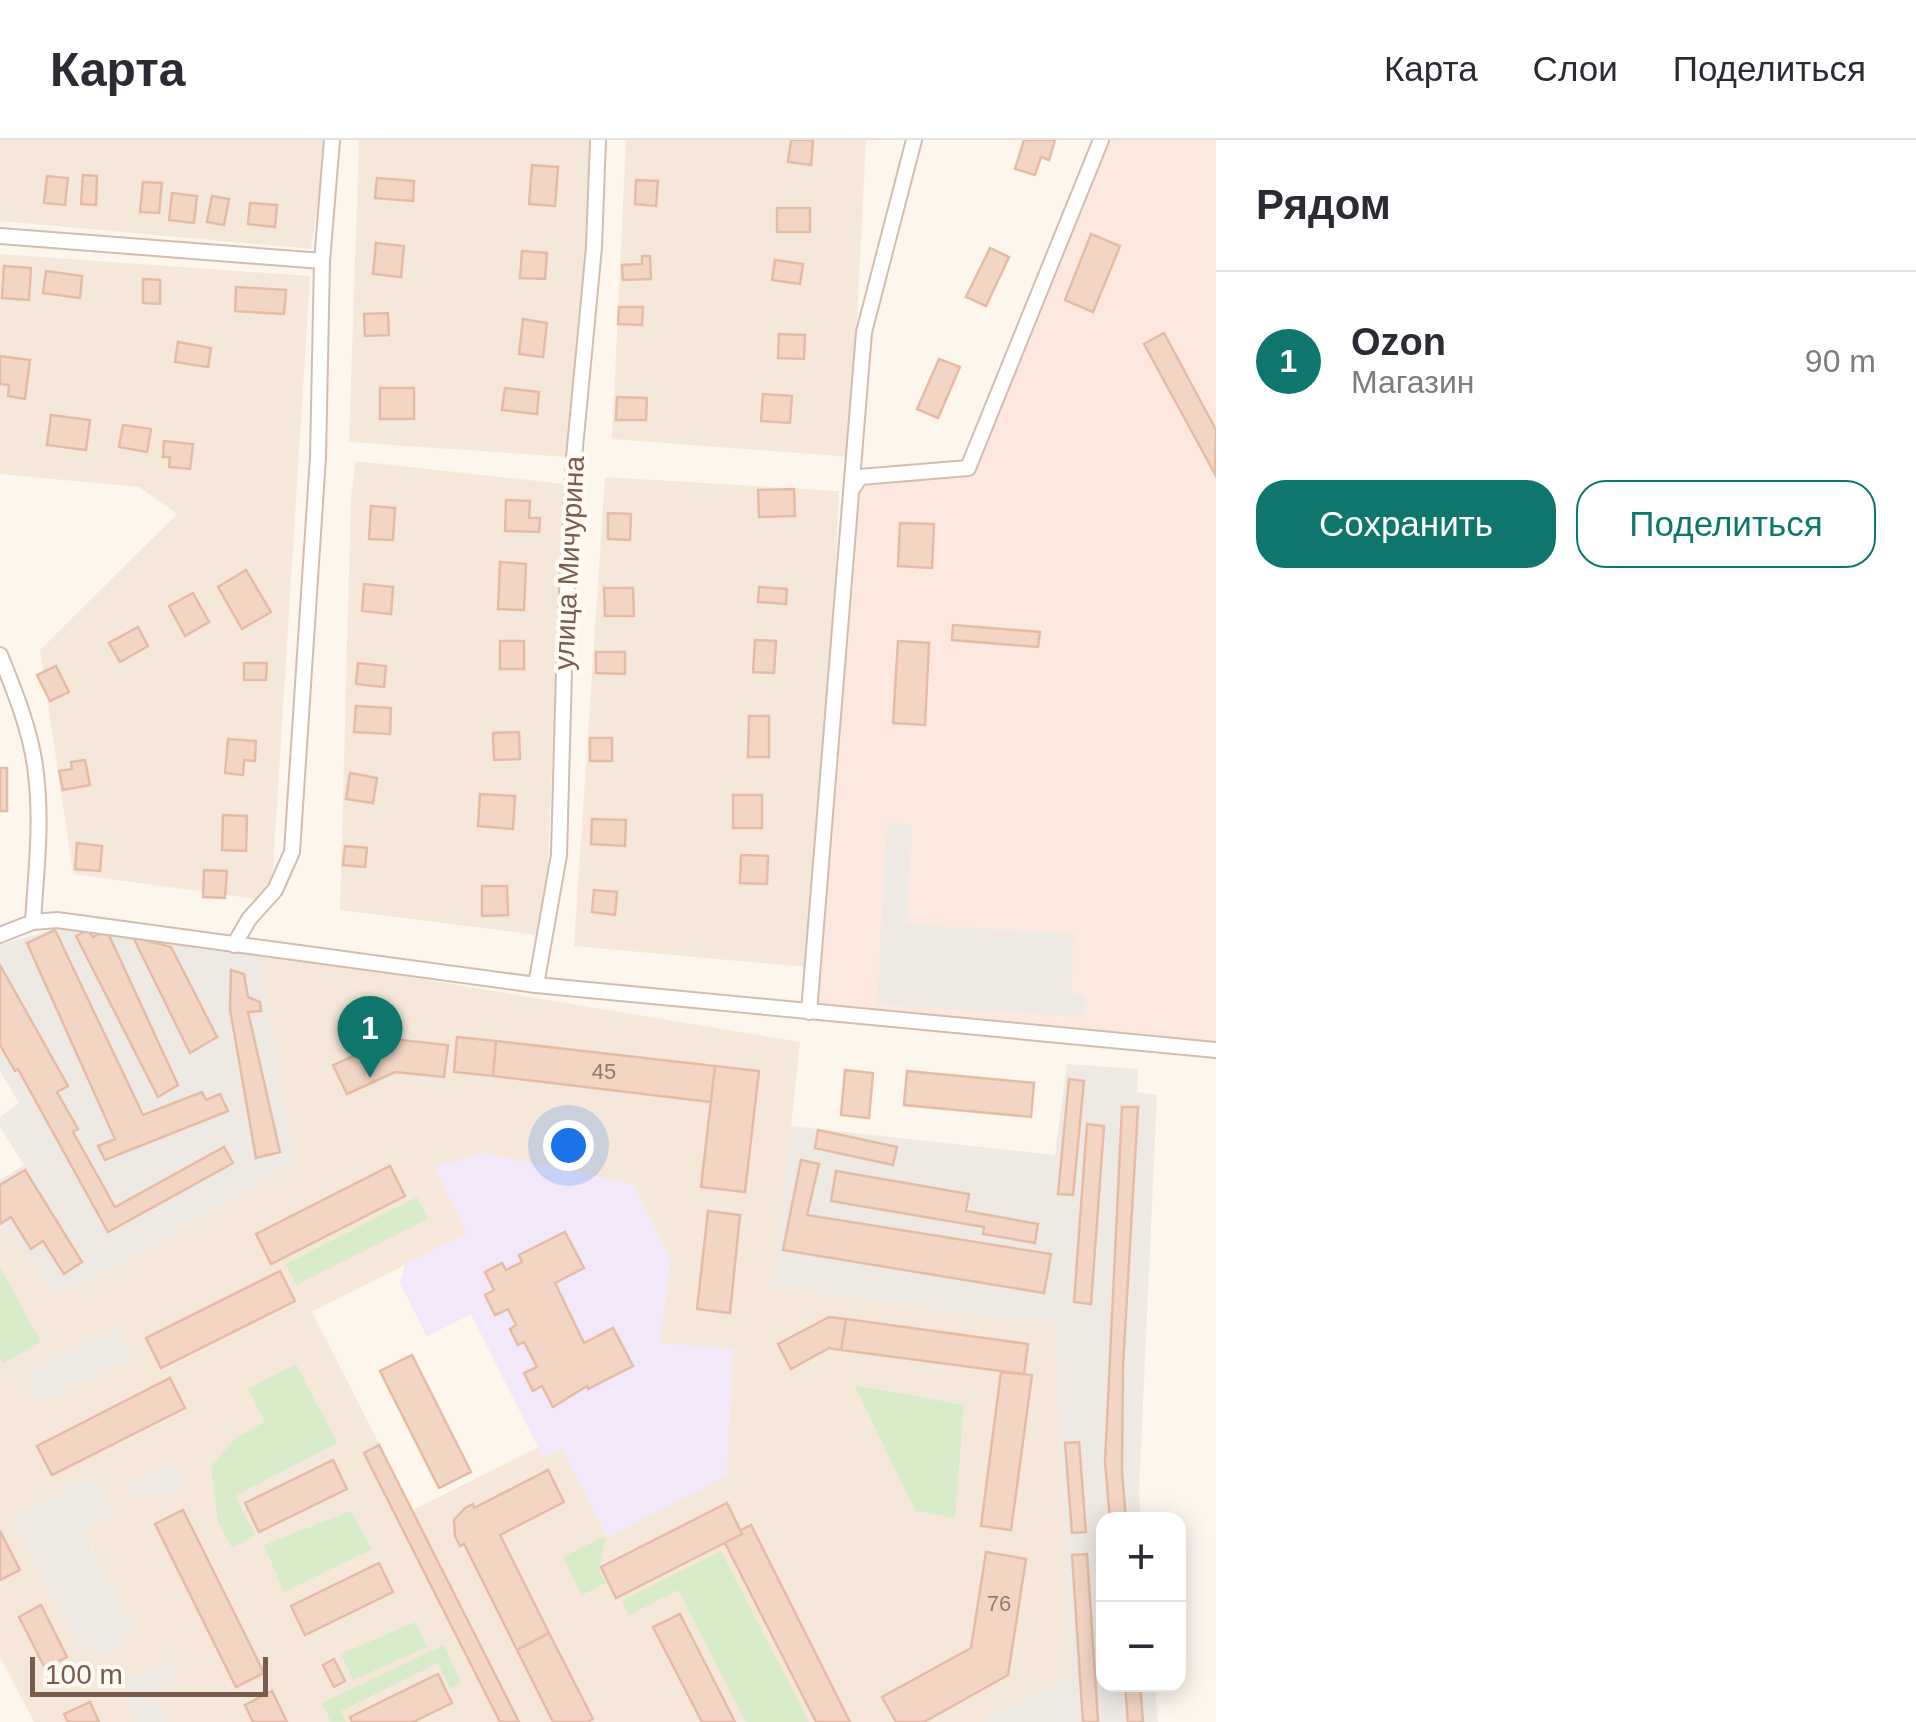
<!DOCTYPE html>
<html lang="ru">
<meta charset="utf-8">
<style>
:root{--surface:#fff;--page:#f2f2f3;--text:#2b2b33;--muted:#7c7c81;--line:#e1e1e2;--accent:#0f766e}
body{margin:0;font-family:Arial,sans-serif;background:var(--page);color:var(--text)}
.controls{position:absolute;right:30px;bottom:30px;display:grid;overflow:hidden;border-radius:20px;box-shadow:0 5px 25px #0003}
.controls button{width:90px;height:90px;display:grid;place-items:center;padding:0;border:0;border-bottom:2px solid var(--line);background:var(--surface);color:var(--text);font:50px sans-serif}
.scale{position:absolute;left:30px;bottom:25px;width:238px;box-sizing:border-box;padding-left:10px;border:5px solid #7a5c4d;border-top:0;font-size:28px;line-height:35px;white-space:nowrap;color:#7a5c4d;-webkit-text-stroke:8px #fffaf3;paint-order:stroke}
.you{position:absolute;left:568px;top:1005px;width:35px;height:35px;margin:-25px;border:8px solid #fff;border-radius:50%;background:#1a73e8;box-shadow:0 0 0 15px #1a73e833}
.badge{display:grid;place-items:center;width:65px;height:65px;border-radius:50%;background:var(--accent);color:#fff;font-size:32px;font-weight:700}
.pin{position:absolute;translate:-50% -82px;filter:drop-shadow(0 2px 5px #0008)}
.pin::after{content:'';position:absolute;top:52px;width:35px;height:30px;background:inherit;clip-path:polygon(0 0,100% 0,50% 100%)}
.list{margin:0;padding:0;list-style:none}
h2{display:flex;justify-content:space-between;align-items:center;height:130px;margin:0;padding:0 40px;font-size:42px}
h2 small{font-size:32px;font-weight:400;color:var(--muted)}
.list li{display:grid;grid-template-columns:65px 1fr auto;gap:30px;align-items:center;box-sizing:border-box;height:180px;padding:0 40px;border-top:2px solid var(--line)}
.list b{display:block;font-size:38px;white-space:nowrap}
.list p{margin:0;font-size:32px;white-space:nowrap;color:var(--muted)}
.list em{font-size:32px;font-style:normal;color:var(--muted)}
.actions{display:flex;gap:20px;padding:30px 40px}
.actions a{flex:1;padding:22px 0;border:2px solid var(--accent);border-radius:30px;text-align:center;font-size:35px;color:var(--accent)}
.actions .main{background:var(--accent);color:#fff}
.map{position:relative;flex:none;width:1216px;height:1582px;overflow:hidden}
header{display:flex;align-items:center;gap:60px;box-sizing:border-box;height:140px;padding:0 50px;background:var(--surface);border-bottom:2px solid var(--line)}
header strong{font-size:48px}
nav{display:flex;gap:55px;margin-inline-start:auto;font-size:35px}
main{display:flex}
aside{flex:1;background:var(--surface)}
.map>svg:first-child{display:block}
</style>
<header>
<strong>Карта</strong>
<nav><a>Карта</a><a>Слои</a><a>Поделиться</a></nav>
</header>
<main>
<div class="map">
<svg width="1216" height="1582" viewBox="0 0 1216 1582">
<rect width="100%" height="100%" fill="#fdf6ec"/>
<path fill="#f5e8da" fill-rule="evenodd" d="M0,0h327l-16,109 -311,-28z
M359,0h238l-29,317 -219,-15z
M626,0h240l-16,317 -238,-18z
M0,114l310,22 -39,625 -198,-27 -33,-224 137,-136 -38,-27 -139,-13z
M356,321l208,23 -19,452 -205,-26 11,-414z
M605,337l234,14 -22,477 -243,-22z
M259,812l541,90 -26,244 281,40 16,348 -93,48h-810l-15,-27 -27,5 11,22h-103l-34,-65v-423l8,-3zM405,1125l-5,18 27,53 44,-22 67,133 -125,63 -101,-198zM115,1373l-32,17 52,101 -15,8 4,7 -22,11 -7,-13 -14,6 -69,-134z"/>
<path fill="#fde8e0" d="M1101,0h115v910l-407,-38 38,-495 13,-40 108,-9z"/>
<path fill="#efe9e4" d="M887,683l25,2 -5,99 167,10 -3,59 15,2 -1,22 -208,-12z
M64,786l195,26 35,210 -191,114 -48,19 -47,-64 -8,3v-54l24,-15 -24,-38v-10l19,-14 -19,-32v-126z
M1067,924l71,5 -1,23 20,3 -18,396 2,28 -37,1v164l51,1 3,37h-180l93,-49 -16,-347 -282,-39 18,-161 264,29z
M117,1186l16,32 -94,46 -15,-33z
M175,1322l11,24 -29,14 -5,-11 -22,10 -6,-14z
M95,1333l21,40 -33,18 52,100 -14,8 3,7 -22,12 -7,-14 -14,7 -69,-135z
M169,1518l12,24 -28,13 15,27h-31l-11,-22 9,-24z"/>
<path fill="#f3e8fa" d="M482,1013l151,31 38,75 -11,84 73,6 -6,127 -120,61 -45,-89 -19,9 -72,-143 -44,22 -27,-53 6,-19 61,-31 -33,-66z"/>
<path fill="#d8ecc9" d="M417,1057l11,22 -132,66 -10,-21z
M0,1127l41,75 -38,21 -3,-5z
M296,1224l41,79 -102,53 20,39 -23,13 -14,-26 -7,-56 25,-28 29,-16 -17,-33z
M854,1245l110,20 -9,113 -39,-7z
M351,1371l21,38 -88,43 -20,-47z
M606,1396l-7,34 7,13 -24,12 -19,-38z
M721,1411l88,171h-63l-68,-132 -49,25 -7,-14z
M415,1482l12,25 -74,33 -12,-26z
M444,1505l17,38 -11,6 -12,-26 -97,48 5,11h-15l-9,-19z"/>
<path fill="#f3d5c3" stroke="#e6bba3" stroke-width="2.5" d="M791,0h22l-2,25 -23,-3z
M1024,0h31l-6,20 -8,-3 -6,18 -20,-6z
M532,25l26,2 -3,39 -26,-2z
M83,35l14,1 -1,29 -15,-1z
M47,36l21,2 -3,27 -21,-2z
M377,38l37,3 -1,20 -38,-3z
M636,40l22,1 -2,25 -21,-2z
M143,42l19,1 -3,30 -19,-1z
M172,53l25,3 -3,27 -25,-3z
M212,56l17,3 -5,26 -17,-3z
M250,63l27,2 -2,22 -27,-3z
M777,68h33v24h-33z
M1091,94l29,12 -27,66 -28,-12z
M376,103l28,3 -3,31 -28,-3z
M990,108l19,9 -23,49 -20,-9z
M522,111l25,2 -2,26 -25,-1z
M642,116h8l1,23 -28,1 -1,-15 20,-1z
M775,120l28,4 -3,20 -28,-4z
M4,126l27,2 -2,32 -27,-2z
M46,131l36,5 -2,22 -37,-5z
M143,139l17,1v24l-17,-1z
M236,147l50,3 -2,24 -49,-3z
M619,167h24l-1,18 -24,-1z
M388,173l1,22 -24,1 -1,-22z
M523,179l24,4 -4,34 -24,-3z
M1164,193l52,97 -1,44 -71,-130z
M779,194l26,1 -1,24 -26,-1z
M178,202l33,6 -3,19 -33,-5z
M0,216l30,4 -5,39 -17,-3 1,-11 -9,-1z
M939,219l21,8 -22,51 -21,-9z
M380,248h34v31h-34z
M505,248l34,4 -2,22 -35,-4z
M763,254l29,2 -2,27 -29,-2z
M617,257l30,1 -1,22h-30z
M51,275l39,5 -4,30 -39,-5z
M123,285l28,4 -4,23 -28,-5z
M164,301l29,3 -3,25 -21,-2 1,-10h-7z
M794,349l1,27 -36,1 -1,-27z
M506,360l24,1 -1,17h11l-1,14 -34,-1z
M371,366l24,2 -2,32 -24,-1z
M608,373l23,1 -1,26 -22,-1z
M900,383l34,1 -2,44 -34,-2z
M500,422l26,2 -2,46 -26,-1z
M246,430l25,42 -29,17 -24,-42z
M364,444l29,3 -2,27 -29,-3z
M759,447l28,2 -1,15 -28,-2z
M604,448h29l1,28h-29z
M193,453l16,29 -24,14 -16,-30z
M953,485l87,7 -2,15 -86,-7z
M138,487l10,19 -28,16 -11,-19z
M755,500l21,1 -2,32 -21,-1z
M500,501h24v28h-24z
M898,501l31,2 -4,82 -32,-2z
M596,512h29v22l-29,-1z
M244,523h23l-1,17h-22z
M358,523l28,3 -2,21 -28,-3z
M56,526l13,26 -19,9 -13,-26z
M356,566l35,2 -1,26 -36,-2z
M749,576h20v41h-21z
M519,592l1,27 -26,1 -1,-27z
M590,598h22v23h-22z
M228,599l28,2 -1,20 -11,-1 -1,15 -18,-2z
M85,620l5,25 -27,5 -4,-19 13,-2 -1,-7z
M0,628h7v43h-7z
M350,633l27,5 -4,25 -27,-4z
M480,654l35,2 -2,33 -35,-3z
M733,655h29v33h-29z
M223,675l24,1 -1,35 -24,-1z
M592,679l34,1 -1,26 -34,-2z
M77,703l25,3 -2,25 -25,-2z
M345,706l22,2 -2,19 -22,-2z
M741,715l27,1 -1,28 -27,-1z
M204,730l23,1 -2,27 -22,-1z
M482,746h25l1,29 -26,1z
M594,750l23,2 -2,23 -23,-3z
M55,790l88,185 59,-23 4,8 14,-6 8,17 -123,49 -7,-14 17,-7 -88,-196z
M88,790l5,7 14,-6 71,154 -20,12 -82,-161z
M133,797l38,10 46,90 -27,16z
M0,825l68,121 -11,6 21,37 -5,3 42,75 109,-60 9,16 -125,69 -90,-163 -3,2 -15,-26z
M231,830l13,4 4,23 12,5 1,9 -13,1 32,140 -24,6 -26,-149z
M457,897l39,4 -3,35 -39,-4z
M392,899l56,6 -4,32 -49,-5 -48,22 -14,-29z
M496,901l219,25 -4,36 -218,-26z
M715,926l44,5 -14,121 -44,-5z
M845,930l28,3 -4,45 -28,-3z
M907,931l127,12 -3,34 -127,-12z
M1069,939l15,2 -11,114 -15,-1z
M1122,967h16l-15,259 -1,105 4,49h-16l-5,-58z
M1087,984l17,2 -13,178 -17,-2z
M818,990l79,17 -4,18 -78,-17z
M801,1020l18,4 -12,51 244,39 -7,39 -261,-43z
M390,1026l15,30 -134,68 -15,-30z
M25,1030l57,92 -18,12 -21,-33 -12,8 -20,-32 -11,7v-39z
M836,1031l133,23 -3,17 72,13 -3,19 -52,-9 1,-7 -153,-26z
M708,1071l32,4 -10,98 -33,-4z
M565,1092l19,36 -29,15 29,60 29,-15 20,38 -45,23 -1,-3 -34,21 -11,-21 -9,5 -9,-18 13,-6 -13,-25 -6,3 -8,-16 6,-4 -8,-16 -13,6 -10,-20 9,-5 -9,-18 17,-9 4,7 16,-8 -3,-7z
M280,1131l15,30 -134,67 -15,-30z
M829,1177l17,2 -5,31 -12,-2 -38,21 -13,-25z
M846,1179l182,25 -4,30 -183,-24z
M412,1215l59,117 -32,16 -59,-117z
M1001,1232l31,3 -21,155 -30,-4z
M170,1238l15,30 -133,67 -15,-29z
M1079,1302l7,90 -14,1 -7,-90z
M379,1305l140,277h-19l-136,-269z
M333,1320l14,29 -88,43 -14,-29z
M548,1330l16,32 -64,33 49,98 -32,17 -53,-106 -4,2 -5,-10 -1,-16 11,-12 8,-4 1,4z
M727,1363l15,31 -126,64 -15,-31z
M183,1370l81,163 -28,14 -81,-163z
M751,1385l99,197h-34l-91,-179 17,-9 -1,-4z
M0,1391l20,39 -20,10z
M986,1412l40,7 -18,116 -84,47h-28l-14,-25 89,-49z
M1087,1414l11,167v1h-15l-11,-167z
M379,1423l14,29 -88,43 -14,-29z
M41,1465l26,52 -22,11 -26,-51z
M680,1474l55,108h-33l-49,-95z
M549,1493l44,86 -5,3h-35l-36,-72z
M334,1519l11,22 -11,6 -11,-22z
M438,1534l14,29 -39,19h-61l-2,-5z
M1125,1544h15l3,38h-15z
M272,1551l15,31h-34l-8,-17z
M90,1562l9,20h-31l-4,-8z"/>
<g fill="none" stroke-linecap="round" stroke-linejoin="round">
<defs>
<path id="street" d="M0,96l322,25
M853,348l7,-11 108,-9 133,-328
M0,515c15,37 32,79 36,119 6,49 0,99 -3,148
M0,795l33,-13 24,-2 479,65 680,65
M234,805l15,-26 26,-29 17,-38 26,-395 4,-196 10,-121
M536,845l23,-130 6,-221 9,-176 20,-211 4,-107
M809,872l55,-680 50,-192"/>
</defs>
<use href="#street" stroke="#d1beb0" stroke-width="18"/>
<use href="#street" stroke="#fff" stroke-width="14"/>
</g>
<g text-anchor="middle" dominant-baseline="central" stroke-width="9" stroke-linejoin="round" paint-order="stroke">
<g font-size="22" fill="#987a6a">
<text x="604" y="931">45</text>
<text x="999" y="1463">76</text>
</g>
<g font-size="28" fill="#7a5c4d" stroke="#fffaf3">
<text transform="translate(569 423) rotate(-87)">улица Мичурина</text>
</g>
</g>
</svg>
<div class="controls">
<button>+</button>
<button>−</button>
</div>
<div class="scale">100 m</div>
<div class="you"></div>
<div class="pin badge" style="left:370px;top:938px">1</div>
</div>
<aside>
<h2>Рядом<small></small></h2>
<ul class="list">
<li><span class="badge">1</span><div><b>Ozon</b><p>Магазин</p></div><em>90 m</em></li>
</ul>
<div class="actions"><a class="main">Сохранить</a><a>Поделиться</a></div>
</aside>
</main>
